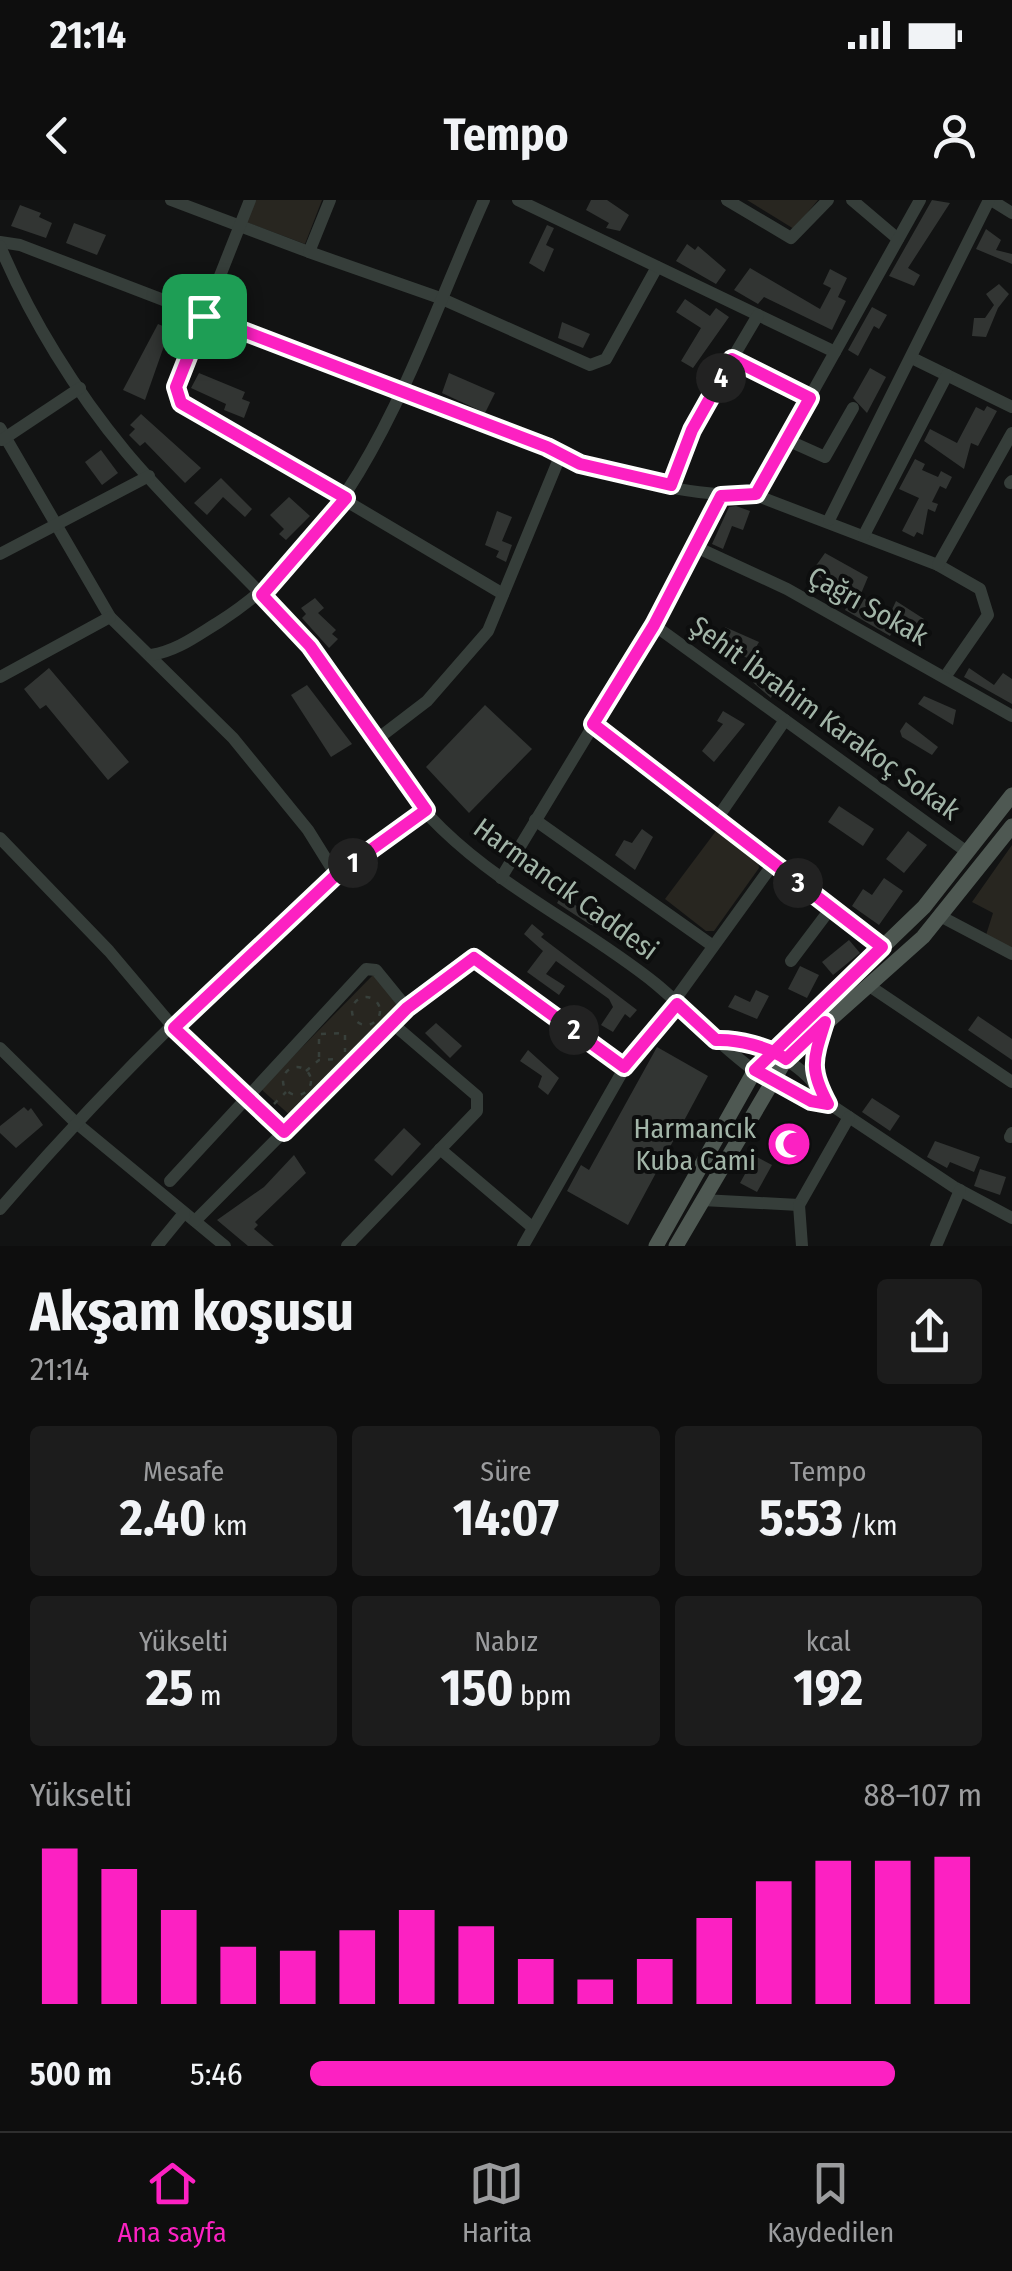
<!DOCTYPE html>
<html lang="tr">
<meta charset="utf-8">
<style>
:root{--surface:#0e0e0e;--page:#1c1c1c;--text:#f1f3f6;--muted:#9b9c9e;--line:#2e2e2e;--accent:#fc21c2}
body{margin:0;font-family:"Fira Sans Condensed",sans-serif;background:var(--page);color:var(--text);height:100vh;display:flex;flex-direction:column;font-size:38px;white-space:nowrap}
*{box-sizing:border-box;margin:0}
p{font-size:32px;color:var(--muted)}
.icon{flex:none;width:55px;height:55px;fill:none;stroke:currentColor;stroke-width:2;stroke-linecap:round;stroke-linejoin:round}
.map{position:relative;height:1046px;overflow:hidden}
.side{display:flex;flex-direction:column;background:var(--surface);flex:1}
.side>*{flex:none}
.pin{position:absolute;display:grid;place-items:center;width:85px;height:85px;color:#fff;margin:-42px;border-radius:20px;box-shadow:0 5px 15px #0006}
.km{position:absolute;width:50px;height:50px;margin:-25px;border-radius:50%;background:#222;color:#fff;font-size:28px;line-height:50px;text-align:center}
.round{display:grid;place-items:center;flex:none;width:105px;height:105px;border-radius:10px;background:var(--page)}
.headline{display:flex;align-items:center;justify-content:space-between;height:170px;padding:0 30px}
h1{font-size:55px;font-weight:700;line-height:75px}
.figures{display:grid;grid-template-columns:repeat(3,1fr);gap:15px;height:170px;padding:10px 30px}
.figures div{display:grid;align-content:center;border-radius:10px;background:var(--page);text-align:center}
.figures b{font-size:50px;font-weight:700}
.figures small{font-size:28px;font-weight:400}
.figures p{font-size:28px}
.chart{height:280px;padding:20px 30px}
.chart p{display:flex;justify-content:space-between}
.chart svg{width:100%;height:180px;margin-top:10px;stroke:var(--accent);stroke-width:6}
ul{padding:0 30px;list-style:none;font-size:32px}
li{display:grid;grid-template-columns:160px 120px 1fr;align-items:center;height:75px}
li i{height:25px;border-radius:12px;background:var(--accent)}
.status{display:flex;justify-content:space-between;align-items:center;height:70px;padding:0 50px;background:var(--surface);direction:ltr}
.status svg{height:28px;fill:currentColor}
header{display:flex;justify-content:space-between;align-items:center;height:130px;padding:0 30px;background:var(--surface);font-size:45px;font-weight:700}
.tabs{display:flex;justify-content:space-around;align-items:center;height:140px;border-top:2px solid var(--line);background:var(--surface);font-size:28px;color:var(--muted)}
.tabs a{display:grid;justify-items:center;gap:5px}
.tabs .current{color:var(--accent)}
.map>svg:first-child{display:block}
.green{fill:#282620}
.building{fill:#323533}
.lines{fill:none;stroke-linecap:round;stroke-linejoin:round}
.path{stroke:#38403b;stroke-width:2.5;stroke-dasharray:5 8;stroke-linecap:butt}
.minor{stroke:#363e3a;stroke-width:12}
.major{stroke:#4e5852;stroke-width:15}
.route-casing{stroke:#fff;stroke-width:20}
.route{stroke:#fc21c2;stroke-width:12}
.labels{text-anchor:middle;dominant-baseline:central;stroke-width:8;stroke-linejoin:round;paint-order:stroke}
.street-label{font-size:28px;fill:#a2b5a8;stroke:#0d0e0e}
.poi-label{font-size:28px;fill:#a2b5a8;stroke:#0d0e0e;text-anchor:end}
</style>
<div class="status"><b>21:14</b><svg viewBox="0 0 49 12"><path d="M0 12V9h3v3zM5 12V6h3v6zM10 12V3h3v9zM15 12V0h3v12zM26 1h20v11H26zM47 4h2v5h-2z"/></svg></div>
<header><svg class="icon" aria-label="back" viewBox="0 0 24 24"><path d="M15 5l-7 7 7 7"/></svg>Tempo<svg class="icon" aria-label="person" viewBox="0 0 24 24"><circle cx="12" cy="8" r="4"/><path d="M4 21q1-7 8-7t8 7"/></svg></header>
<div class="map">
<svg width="1012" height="1046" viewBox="0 0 1012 1046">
<rect width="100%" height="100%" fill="#121313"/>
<g class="green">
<path d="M 254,0 L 322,0 L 305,44 L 246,22 Z"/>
<path d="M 747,0 L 818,0 L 794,29 Z"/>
<path d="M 716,631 L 758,660 L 759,668 L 714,731 L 706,731 L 665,699 Z"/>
<path d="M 1012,645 L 1012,749 L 986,735 L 993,713 L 972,702 Z"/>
<path d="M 374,774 L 400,804 L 398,813 L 293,918 L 261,889 Z"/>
</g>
<g class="building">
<path d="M 591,0 L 607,0 L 629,15 L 620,31 L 606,28 L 609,23 L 586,10 Z"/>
<path d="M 932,0 L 950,3 L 908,68 L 920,75 L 914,86 L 889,76 Z"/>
<path d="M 20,5 L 41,13 L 39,17 L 52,23 L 46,38 L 11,26 Z"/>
<path d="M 74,23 L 106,35 L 97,55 L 66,43 Z"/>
<path d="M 547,25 L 554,28 L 546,45 L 554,49 L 544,72 L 529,63 Z"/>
<path d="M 986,29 L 1001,40 L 996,50 L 1012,54 L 1012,64 L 976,49 Z"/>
<path d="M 687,44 L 695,50 L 698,46 L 726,70 L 716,84 L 676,61 Z"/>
<path d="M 750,68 L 820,109 L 831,88 L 823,84 L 830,69 L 847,78 L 838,97 L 846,101 L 832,130 L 764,97 L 758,104 L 734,90 Z"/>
<path d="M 999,84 L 1009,94 L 998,108 L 986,137 L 972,136 L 974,118 L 985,118 L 994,105 L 986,94 Z"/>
<path d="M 685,99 L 710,116 L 716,108 L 729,117 L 693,168 L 681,161 L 701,128 L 676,112 Z"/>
<path d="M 872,107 L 887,115 L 879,129 L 874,126 L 858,156 L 848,150 Z"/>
<path d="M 562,122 L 590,134 L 583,148 L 558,138 Z"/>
<path d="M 158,124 L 170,129 L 145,200 L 123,190 Z"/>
<path d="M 870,168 L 886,177 L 867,213 L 853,198 Z"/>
<path d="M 199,173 L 245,192 L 242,199 L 250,202 L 244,218 L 224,210 L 226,204 L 191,188 Z"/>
<path d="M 449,173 L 495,193 L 485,213 L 442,193 Z"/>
<path d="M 987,206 L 997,211 L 978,246 L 971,243 L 964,269 L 924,241 L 930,229 L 957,243 L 976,207 L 984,211 Z"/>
<path d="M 141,214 L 201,268 L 185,283 L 145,242 L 140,246 L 129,235 L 135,229 L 130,225 Z"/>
<path d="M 101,250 L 118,273 L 102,285 L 85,262 Z"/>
<path d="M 915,259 L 925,264 L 922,270 L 938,277 L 941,271 L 952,277 L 946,289 L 940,286 L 932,302 L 938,304 L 935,312 L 928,309 L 923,335 L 917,332 L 914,337 L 902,331 L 919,298 L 899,289 Z"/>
<path d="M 221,278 L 252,309 L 245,317 L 223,297 L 207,315 L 194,303 Z"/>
<path d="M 289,297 L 310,316 L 286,340 L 279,334 L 284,329 L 270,315 Z"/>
<path d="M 736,306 L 750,311 L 743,330 L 732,326 L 723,349 L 712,344 L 729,307 Z"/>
<path d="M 497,311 L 512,317 L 502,341 L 512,345 L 506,362 L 496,357 L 499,351 L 485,345 Z"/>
<path d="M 825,353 L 868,377 L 860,396 L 890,414 L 896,401 L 924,419 L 914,436 L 896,425 L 890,436 L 845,410 L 852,393 L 817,376 L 820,369 L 815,367 Z"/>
<path d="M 315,398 L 324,408 L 318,413 L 336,430 L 332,434 L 338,439 L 329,448 L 302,418 L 306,414 L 301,408 Z"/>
<path d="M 725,427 L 759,442 L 749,459 L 718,443 Z"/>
<path d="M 756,465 L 763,469 L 765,465 L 780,474 L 771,498 L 748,478 Z"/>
<path d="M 49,468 L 129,562 L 108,580 L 46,505 L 40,509 L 24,489 Z"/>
<path d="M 969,468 L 994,485 L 1003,473 L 1012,479 L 1012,504 L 964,477 Z"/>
<path d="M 307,485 L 352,544 L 331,557 L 291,495 Z"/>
<path d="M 924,496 L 956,510 L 953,525 L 918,504 Z"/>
<path d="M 485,505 L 532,549 L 469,613 L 426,567 Z"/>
<path d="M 723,511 L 745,524 L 714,562 L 702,551 L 723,524 L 717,521 Z"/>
<path d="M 906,522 L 938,547 L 932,555 L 902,537 L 900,531 Z"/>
<path d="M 839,606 L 874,629 L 863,646 L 828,622 Z"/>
<path d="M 642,629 L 653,637 L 635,670 L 615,655 L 624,640 L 632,643 Z"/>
<path d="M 908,631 L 927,645 L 904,673 L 886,659 Z"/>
<path d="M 884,678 L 903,691 L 879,725 L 852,706 L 863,689 L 872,695 Z"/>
<path d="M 560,698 L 628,730 L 625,737 L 589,724 L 557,703 Z"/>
<path d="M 532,724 L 544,734 L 541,737 L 637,810 L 630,818 L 625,814 L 613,832 L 601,825 L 613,807 L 609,799 L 556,761 L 546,774 L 565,786 L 559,795 L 527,772 L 543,751 L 524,734 Z"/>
<path d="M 849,740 L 860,753 L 833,775 L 822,762 Z"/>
<path d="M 800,766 L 819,775 L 807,798 L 788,789 Z"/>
<path d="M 756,790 L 769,796 L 757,819 L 728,807 L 735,795 L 750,802 Z"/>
<path d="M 978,816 L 1012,839 L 1012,860 L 968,830 Z"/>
<path d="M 436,823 L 462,846 L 450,858 L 425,833 Z"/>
<path d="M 657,847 L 708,876 L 628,1025 L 567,991 L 581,965 L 589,970 Z"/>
<path d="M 528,850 L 559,878 L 548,895 L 538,887 L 542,876 L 520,861 Z"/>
<path d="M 872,898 L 900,916 L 890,931 L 862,912 Z"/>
<path d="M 24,907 L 28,911 L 31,908 L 43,925 L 16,948 L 0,933 L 0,926 Z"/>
<path d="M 793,924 L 806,956 L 784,965 L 773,932 Z"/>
<path d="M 404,928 L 421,944 L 392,976 L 374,960 Z"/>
<path d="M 935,941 L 980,957 L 974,972 L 950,962 L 947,968 L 927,957 Z"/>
<path d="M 294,955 L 306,973 L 255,1022 L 258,1025 L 254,1029 L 274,1046 L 248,1046 L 217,1020 L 264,987 Z"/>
<path d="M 755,956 L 772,965 L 757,992 L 740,983 Z"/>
<path d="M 980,969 L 1006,977 L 1000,995 L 974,986 Z"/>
</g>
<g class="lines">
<g class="path">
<circle cx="366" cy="811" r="14"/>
<path d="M 321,834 L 345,833 L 345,852"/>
<path d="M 319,839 L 319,860"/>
<circle cx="297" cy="881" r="14"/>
<path d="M 306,871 L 319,860 L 340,859"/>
<path d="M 274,904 L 286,892"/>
</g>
<g class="minor">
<path d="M 171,0 L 309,52"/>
<path d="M 250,0 L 176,187 L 181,203 L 503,394"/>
<path d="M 330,0 L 309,52 L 440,98 L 590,165 L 606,159 L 657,67"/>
<path d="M 518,0 L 835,152"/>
<path d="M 727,0 L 791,38 L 828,0"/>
<path d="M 852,0 L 898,39"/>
<path d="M 991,0 L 1012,13"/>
<path d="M 0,42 L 20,45 L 547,247 C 603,277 692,297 755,295 L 920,0"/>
<path d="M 0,46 C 30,118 76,192 126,252 C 183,320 251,379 309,445 C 359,502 387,577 442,629 C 506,691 588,729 656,784 C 708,827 757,892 828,903 L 954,987 L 1012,1018"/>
<path d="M 758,115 L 732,159 L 810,199"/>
<path d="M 912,158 L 1012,207"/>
<path d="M 0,228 L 110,417 L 233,538 L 308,630 L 336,675"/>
<path d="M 2,240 L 80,188"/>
<path d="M 787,240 L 825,257 L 853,208"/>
<path d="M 1010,283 L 1012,281"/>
<path d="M 671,285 L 693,230 L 732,159"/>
<path d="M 755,295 L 938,365 L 980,389 L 988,415 L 945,477"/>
<path d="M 829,320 L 989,0"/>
<path d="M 864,335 L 947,175"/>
<path d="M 696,347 L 787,389 L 1012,516"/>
<path d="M 0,354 L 149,276"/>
<path d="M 938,365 L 1012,233"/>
<path d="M 654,425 L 967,652"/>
<path d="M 151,455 C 177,451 196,436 219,422 C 366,329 416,151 484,0"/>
<path d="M 0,477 L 110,417"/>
<path d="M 593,524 L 882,747"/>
<path d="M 376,540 L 427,501 L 488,431 L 561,254"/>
<path d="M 535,620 L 713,746"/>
<path d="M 716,620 L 785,520"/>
<path d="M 0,638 L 109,751 L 174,828 L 285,932"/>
<path d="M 501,678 L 654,425 L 721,296"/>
<path d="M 940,716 L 1012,754"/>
<path d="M 791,761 L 831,708"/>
<path d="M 868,785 L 1012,882"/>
<path d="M 674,801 L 773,664"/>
<path d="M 716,840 C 760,838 807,865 828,903"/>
<path d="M 0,848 L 75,922 L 225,1046"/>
<path d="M 1010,937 L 1012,933"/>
<path d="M 440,949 L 532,1027"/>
<path d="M 170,981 L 366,769 L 376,770 L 407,808"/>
<path d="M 702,1000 L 799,1005 L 849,917"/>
<path d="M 799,1005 L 802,1046"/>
<path d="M 0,1009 C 126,863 269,723 427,610"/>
<path d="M 195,1021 L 407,808 L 466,761 L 474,759 L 625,867"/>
<path d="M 157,1046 L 184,1013"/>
<path d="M 347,1046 L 477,911 L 477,896 L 393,824"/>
<path d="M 523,1046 L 625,867 L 677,804"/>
<path d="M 936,1046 L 960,990"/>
</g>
<g class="major">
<path d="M 815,884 L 814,861 L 824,825"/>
<path d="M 656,1046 L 755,870 L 924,707 L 1012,595"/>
<path d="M 676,1046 L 786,859 L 923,737 L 1012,626"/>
</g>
</g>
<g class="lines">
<defs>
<path id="route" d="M 204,116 L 176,187 L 181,203 L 346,298 L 262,395 L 310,446 L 426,610 L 336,675 L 174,828 L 284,932 L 407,808 L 474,758 L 624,867 L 677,804 L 716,840 C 738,839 768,847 786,859 L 825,822 C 813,860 809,869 828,904 L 811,901 L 755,870 L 785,841 L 882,747 L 593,524 L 654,425 L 721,296 L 756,294 L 810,198 L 732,159 L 692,230 L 671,285 L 580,264 L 547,247 L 204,116"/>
</defs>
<use href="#route" class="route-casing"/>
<use href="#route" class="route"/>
</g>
<defs>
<symbol id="mosque-disc" viewBox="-11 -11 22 22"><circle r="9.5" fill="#fc21c2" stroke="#0d0e0e"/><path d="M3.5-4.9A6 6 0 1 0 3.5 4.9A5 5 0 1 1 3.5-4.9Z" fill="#fff"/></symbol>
</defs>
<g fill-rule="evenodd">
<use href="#mosque-disc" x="764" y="919" width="50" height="50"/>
</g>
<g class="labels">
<g class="street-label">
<text transform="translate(868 406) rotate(29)">Çağrı Sokak</text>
<text transform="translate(825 518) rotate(36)">Şehit İbrahim Karakoç Sokak</text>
<text transform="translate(566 689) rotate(36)">Harmancık Caddesi</text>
</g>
<g class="poi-label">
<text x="756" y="928">Harmancık<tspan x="756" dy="32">Kuba Cami</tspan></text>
</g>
</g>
</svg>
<div class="pin" style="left:204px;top:116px;background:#1e9e55"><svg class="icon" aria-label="arrive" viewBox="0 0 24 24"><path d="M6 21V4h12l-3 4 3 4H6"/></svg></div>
<b class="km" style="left:353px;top:663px">1</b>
<b class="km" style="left:574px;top:830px">2</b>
<b class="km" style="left:798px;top:683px">3</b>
<b class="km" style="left:721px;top:178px">4</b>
</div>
<section class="side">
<div class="headline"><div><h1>Akşam koşusu</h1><p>21:14</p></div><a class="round"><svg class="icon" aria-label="share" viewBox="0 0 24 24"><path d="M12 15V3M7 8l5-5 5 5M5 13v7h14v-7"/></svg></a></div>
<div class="figures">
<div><p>Mesafe</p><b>2.40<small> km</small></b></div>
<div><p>Süre</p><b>14:07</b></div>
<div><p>Tempo</p><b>5:53<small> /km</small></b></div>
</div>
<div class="figures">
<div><p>Yükselti</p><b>25<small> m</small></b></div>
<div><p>Nabız</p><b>150<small> bpm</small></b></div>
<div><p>kcal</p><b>192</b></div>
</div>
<div class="chart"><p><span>Yükselti</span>88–107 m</p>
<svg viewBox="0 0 160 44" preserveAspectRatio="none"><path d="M5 44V6M15 44V11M25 44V21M35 44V30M45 44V31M55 44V26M65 44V21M75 44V25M85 44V33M95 44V38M105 44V33M115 44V23M125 44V14M135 44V9M145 44V9M155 44V8"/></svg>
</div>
<ul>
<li><b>500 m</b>5:46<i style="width:87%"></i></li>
</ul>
</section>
<nav class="tabs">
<a class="current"><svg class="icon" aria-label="home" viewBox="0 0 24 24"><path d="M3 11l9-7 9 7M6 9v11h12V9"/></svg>Ana sayfa</a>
<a><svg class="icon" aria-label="map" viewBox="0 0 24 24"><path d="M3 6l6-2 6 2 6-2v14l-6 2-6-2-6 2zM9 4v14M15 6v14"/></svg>Harita</a>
<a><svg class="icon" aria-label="saved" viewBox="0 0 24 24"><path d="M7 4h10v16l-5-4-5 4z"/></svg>Kaydedilen</a>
</nav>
